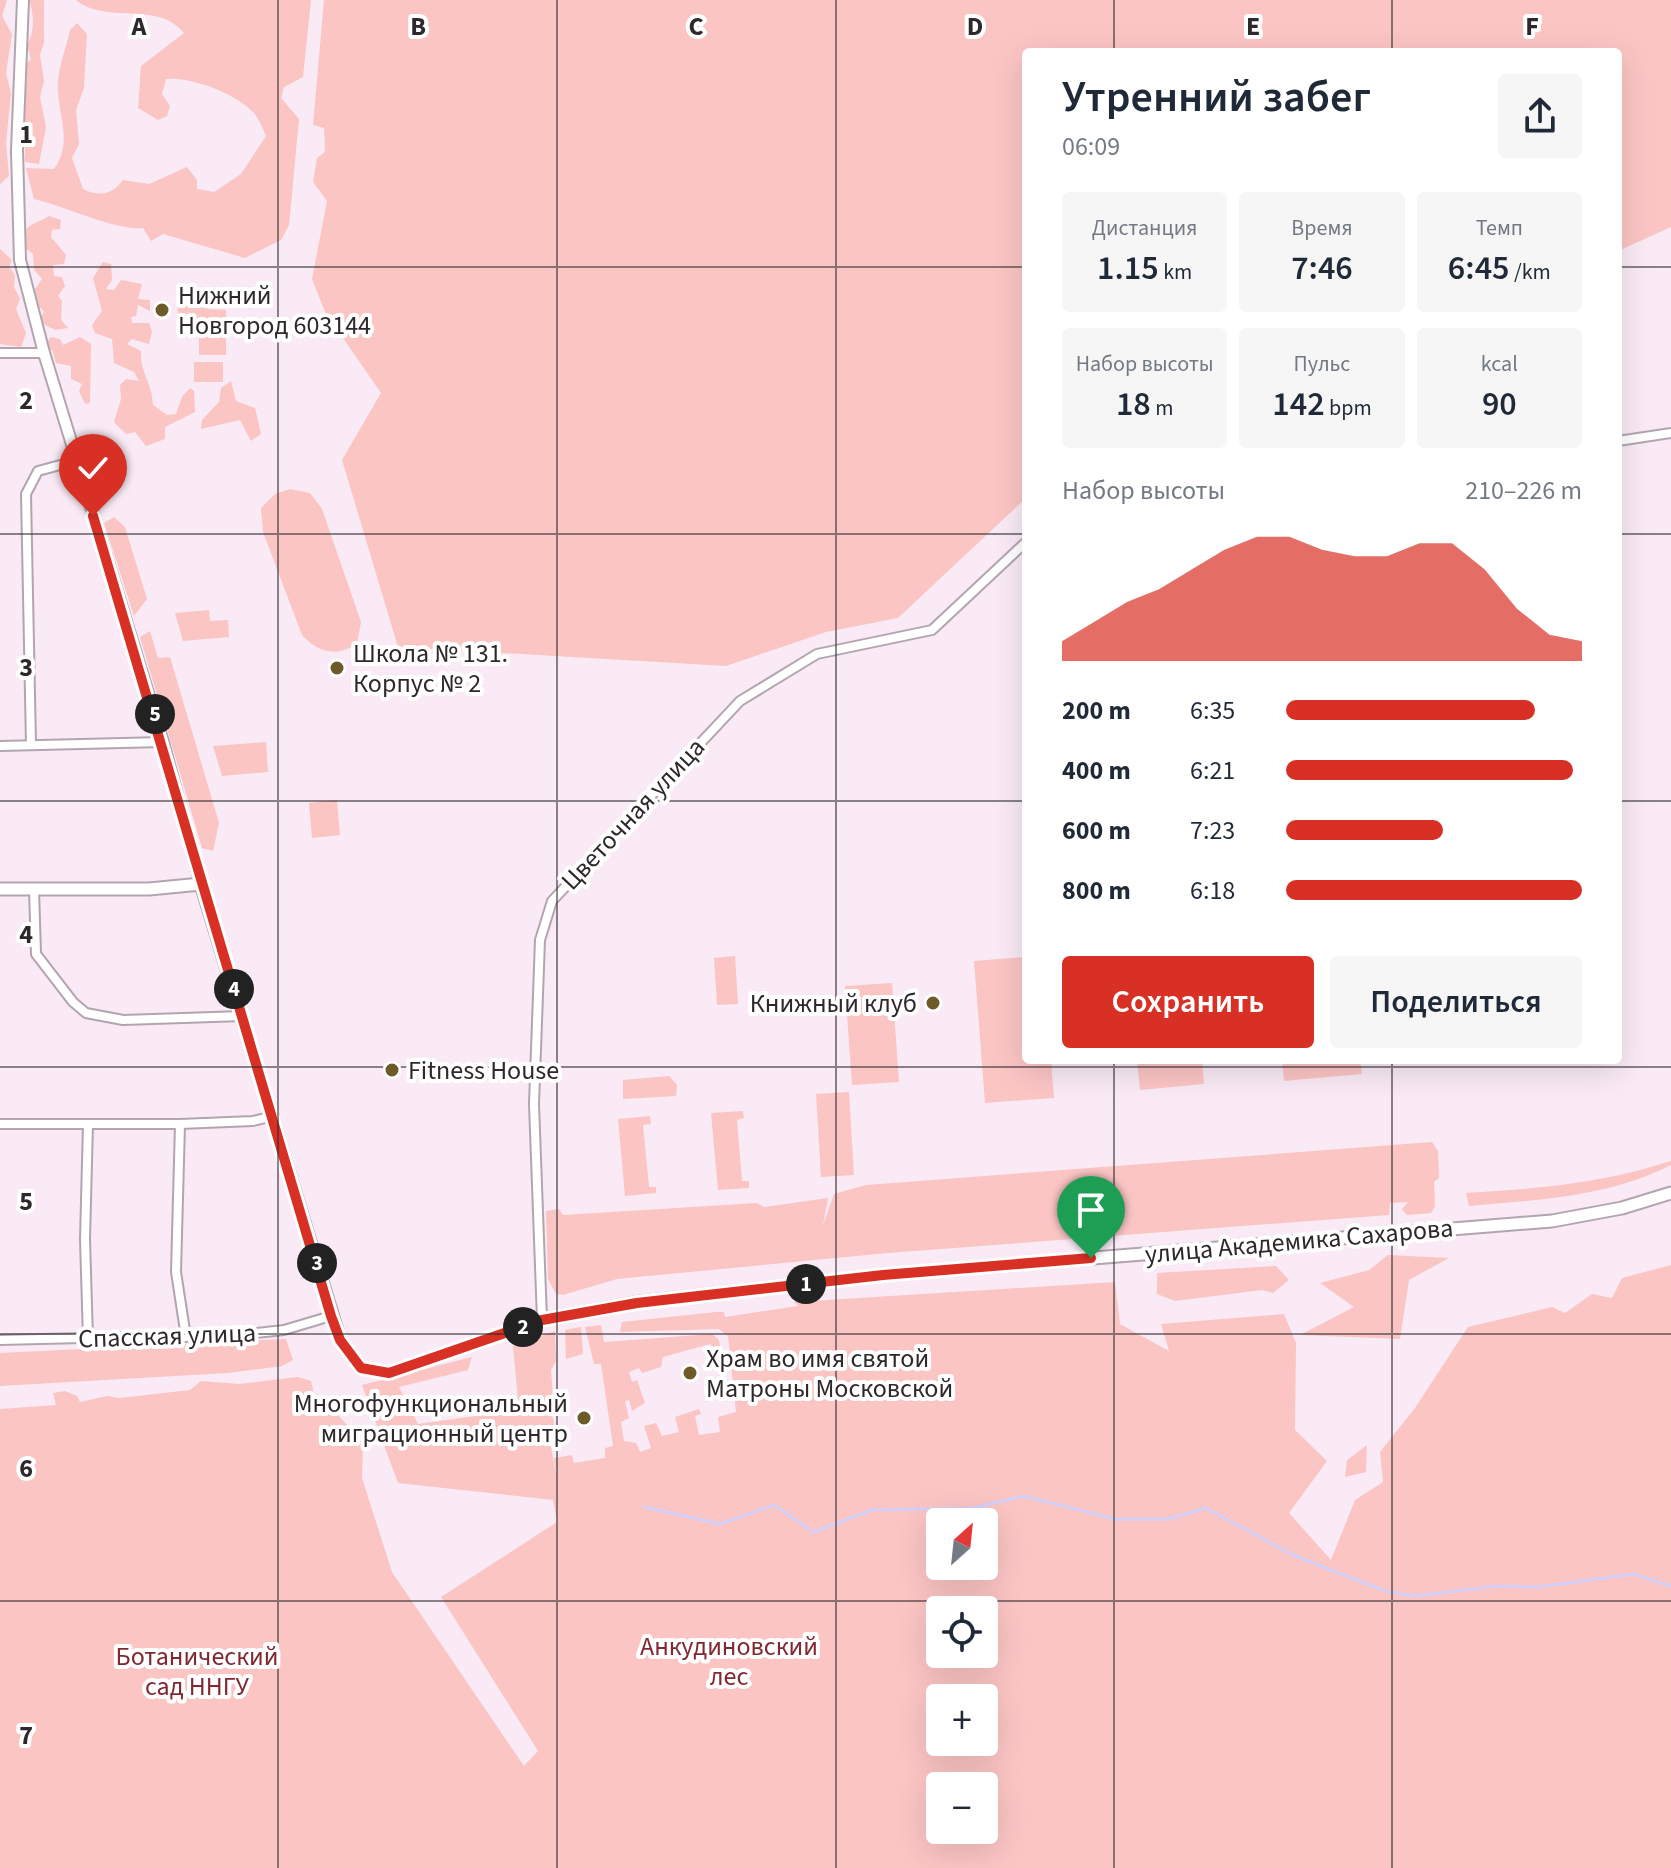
<!DOCTYPE html>
<html lang="ru">
<meta charset="utf-8">
<style>
:root{--surface:#fff;--page:#f6f6f7;--text:#1f2937;--muted:#747a83;--accent:#d93025}
body{margin:0;font-family:"Source Sans 3",sans-serif;background:var(--page);color:var(--text);height:100vh;display:flex;flex-direction:column;font-size:30px;white-space:nowrap}
*{box-sizing:border-box;margin:0}
p{font-size:26px;color:var(--muted)}
.icon{flex:none;width:44px;height:44px;fill:none;stroke:currentColor;stroke-width:2;stroke-linecap:round;stroke-linejoin:round}
.map{position:relative;flex:1;overflow:hidden}
.side{position:absolute;left:1022px;top:48px;width:600px;height:1016px;display:flex;flex-direction:column;background:var(--surface);border-radius:8px;box-shadow:0 8px 32px #0002}
.side>*{flex:none}
.needle{width:52px;rotate:27deg}
.controls{position:absolute;left:926px;top:1508px;display:grid;gap:16px}
.controls a{display:grid;place-items:center;width:72px;height:72px;border-radius:8px;background:var(--surface);box-shadow:0 8px 32px #0002;font-size:40px}
.pin{position:absolute;display:grid;place-items:center;width:68px;height:68px;color:#fff;margin:-82px -34px;border-radius:50% 50% 50% 0;rotate:-45deg;box-shadow:0 0 8px #0007}
.pin .icon{rotate:45deg}
.km{position:absolute;width:40px;height:40px;margin:-20px;border-radius:50%;background:#222;color:#fff;font-size:22px;line-height:40px;text-align:center}
.round{display:grid;place-items:center;flex:none;width:84px;height:84px;border-radius:8px;background:var(--page)}
.overview{display:flex;align-items:center;justify-content:space-between;height:136px;padding:0 40px}
h1{font-size:44px;font-weight:600;line-height:60px}
.figures{display:grid;grid-template-columns:repeat(3,1fr);gap:12px;height:136px;padding:8px 40px}
.figures div{display:grid;align-content:center;border-radius:8px;background:var(--page);text-align:center}
.figures b{font-size:34px;font-weight:600}
.figures small{font-size:22px;font-weight:400}
.figures p{font-size:22px}
.chart{height:224px;padding:16px 40px}
.chart p{display:flex;justify-content:space-between}
.chart svg{width:100%;height:144px;margin-top:8px;fill:var(--accent);opacity:.7}
.cta{display:flex;gap:16px;margin-top:auto;padding:16px 40px}
.cta a{flex:1;height:92px;border-radius:8px;background:var(--accent);color:#fff;font-size:32px;font-weight:600;line-height:92px;text-align:center}
.cta a+a{background:var(--page);color:var(--text)}
ul{padding:0 40px;list-style:none;font-size:26px}
li{display:grid;grid-template-columns:128px 96px 1fr;align-items:center;height:60px}
li i{height:20px;border-radius:10px;background:var(--accent)}
.map>svg:first-child{display:block}
.green{fill:#fbc5c4;fill-rule:evenodd}
.lines{fill:none;stroke-linecap:round;stroke-linejoin:round}
.stream{stroke:#d5d0f8;stroke-width:3}
.minor-casing{stroke:#b3a5af;stroke-width:12}
.tertiary-casing{stroke:#b3a5af;stroke-width:14}
.secondary-casing{stroke:#b3a5af;stroke-width:15}
.minor{stroke:#fff;stroke-width:8}
.tertiary{stroke:#fff;stroke-width:10}
.secondary{stroke:#fff;stroke-width:11}
.route-casing{stroke:#fff;stroke-width:16}
.route{stroke:#d93025;stroke-width:10}
.grid{fill:none;stroke:#2e282c;stroke-width:2;stroke-opacity:0.55}
.poi-dot{fill:#6e5928;stroke:#fff;stroke-width:3}
.labels{text-anchor:middle;dominant-baseline:central;stroke-width:8;stroke-linejoin:round;paint-order:stroke}
.poi-label{font-size:26px;fill:#2e282c;stroke:#fff;text-anchor:start}
.street-label{font-size:26px;fill:#2e282c;stroke:#fff}
.park-label{font-size:26px;fill:#812830;stroke:#fff}
.grid-label{font-size:26px;text-anchor:middle;font-weight:bold;fill:#2e282c;stroke:#fff;stroke-width:8;stroke-linejoin:round;paint-order:stroke}
</style>
<div class="map">
<svg width="1671" height="1868" viewBox="0 0 1671 1868">
<rect width="100%" height="100%" fill="#f9eaf5"/>
<g class="green">
<path d="M 0,0 L 7,0 L 2,16 L 12,34 L 6,73 L 11,93 L 6,143 L 9,176 L 0,184 Z"/>
<path d="M 29,0 L 44,0 L 44,43 L 40,55 L 44,81 L 40,97 L 46,127 L 39,164 L 25,162 L 25,65 L 31,59 L 27,45 C 35,33 34,13 29,0 Z"/>
<path d="M 76,0 L 311,0 L 303,77 L 284,87 L 281,98 L 299,119 L 289,225 L 281,240 L 245,258 L 163,234 L 151,241 L 143,228 C 115,231 65,206 34,199 L 26,168 L 54,169 C 72,143 60,121 58,92 C 56,73 66,49 70,30 L 77,23 L 87,34 L 84,88 L 76,110 L 79,144 L 72,158 L 83,189 C 99,197 112,195 123,180 L 149,184 L 187,167 L 197,180 L 197,189 L 214,192 L 241,174 L 266,136 C 263,129 259,119 254,113 C 235,93 192,77 166,79 L 162,94 L 170,106 L 167,116 L 158,120 L 138,108 L 141,66 L 184,33 C 158,0 106,25 76,0 Z"/>
<path d="M 324,0 L 1671,0 L 1671,227 L 1618,251 L 1618,52 L 1026,52 L 1026,498 L 898,618 L 826,632 L 726,666 L 398,647 L 342,460 L 381,393 L 325,312 L 312,279 L 327,201 L 313,182 L 317,158 L 325,152 L 324,128 L 313,125 Z"/>
<path d="M 49,216 L 61,220 L 60,229 L 52,230 L 51,237 L 66,255 L 64,264 L 53,265 L 54,276 L 62,277 L 65,286 L 58,296 L 62,301 L 61,320 L 68,328 L 55,330 L 39,322 L 44,311 L 35,304 L 33,292 L 42,279 L 34,270 L 33,254 L 24,247 C 21,223 31,227 49,216 Z"/>
<path d="M 0,249 L 12,260 L 9,267 L 15,275 L 14,287 L 20,299 L 16,309 L 26,333 L 21,347 L 0,344 Z"/>
<path d="M 103,262 L 111,264 L 112,280 L 106,289 L 114,290 L 121,280 L 142,284 L 138,299 L 150,300 L 150,311 L 138,305 L 136,316 L 131,317 L 132,323 L 149,323 L 152,332 L 149,344 L 132,339 L 127,344 L 141,351 C 140,374 152,381 153,405 L 167,415 L 176,414 L 182,397 L 190,388 L 194,391 L 195,412 L 165,427 L 165,439 L 146,446 L 135,432 L 126,434 L 114,422 L 121,399 L 120,385 L 126,379 L 139,381 L 134,372 L 114,363 L 112,339 L 95,333 L 92,325 L 102,311 L 93,278 Z"/>
<path d="M 198,294 L 213,294 L 221,299 L 207,309 L 226,310 L 226,355 L 199,355 L 199,333 L 179,326 L 177,304 Z"/>
<path d="M 51,337 L 60,339 L 63,345 L 80,337 L 91,344 L 90,403 L 85,404 L 79,391 L 82,384 L 71,379 L 71,366 L 56,363 L 53,352 L 45,344 Z"/>
<rect x="194" y="362" width="29" height="20"/>
<path d="M 231,381 L 236,401 L 255,408 L 261,434 L 251,441 L 240,420 L 201,429 L 202,420 L 219,402 L 221,388 Z"/>
<path d="M 290,489 L 310,493 L 322,509 L 361,622 L 357,644 C 335,657 319,653 302,635 L 263,532 L 261,508 L 275,494 Z"/>
<path d="M 114,517 L 125,527 L 147,599 L 134,616 L 104,523 Z"/>
<path d="M 209,610 L 210,621 L 228,620 L 229,637 L 183,641 L 175,613 Z"/>
<path d="M 150,631 L 158,658 L 170,657 L 219,823 L 213,851 L 202,848 L 140,637 Z"/>
<path d="M 266,742 L 268,772 L 222,776 L 213,746 Z"/>
<path d="M 337,800 L 340,835 L 312,838 L 309,803 Z"/>
<path d="M 735,956 L 738,1004 L 717,1005 L 714,958 Z"/>
<path d="M 1025,957 L 1026,1060 L 1051,1060 L 1054,1098 L 985,1103 L 974,961 Z"/>
<path d="M 892,983 L 899,1082 L 852,1085 L 845,986 Z"/>
<path d="M 1137,1060 L 1202,1060 L 1204,1084 L 1140,1090 Z"/>
<path d="M 1282,1060 L 1360,1060 L 1362,1074 L 1284,1081 Z"/>
<path d="M 669,1076 L 677,1085 L 676,1096 L 623,1099 L 623,1080 Z"/>
<path d="M 849,1092 L 854,1175 L 821,1177 L 816,1094 Z"/>
<path d="M 743,1111 L 744,1118 L 737,1120 L 742,1181 L 749,1181 L 749,1188 L 718,1190 L 711,1113 Z"/>
<path d="M 650,1116 L 651,1124 L 643,1125 L 649,1187 L 656,1187 L 656,1193 L 625,1196 L 618,1119 Z"/>
<path d="M 1432,1142 L 1438,1151 L 1439,1178 L 1434,1182 L 1435,1206 L 1431,1213 L 1407,1215 L 1402,1209 L 1408,1202 L 1390,1203 L 1389,1215 L 888,1253 L 617,1279 L 563,1295 L 556,1294 L 548,1279 L 546,1211 L 559,1209 L 563,1215 L 757,1203 L 764,1207 L 828,1198 L 823,1225 L 834,1194 L 866,1185 Z"/>
<path d="M 1671,1161 L 1671,1165 C 1608,1197 1538,1200 1469,1206 L 1466,1193 C 1537,1189 1604,1183 1671,1161 Z"/>
<path d="M 1388,1255 L 1449,1258 L 1409,1280 L 1400,1339 L 1300,1335 L 1354,1307 L 1320,1283 L 1369,1270 Z"/>
<path d="M 1671,1265 L 1671,1868 L 0,1868 L 0,1409 L 56,1405 L 53,1393 L 65,1391 L 77,1396 L 80,1402 L 107,1396 L 119,1398 L 190,1390 L 201,1381 L 239,1384 L 298,1377 L 311,1381 L 315,1398 L 331,1407 L 363,1443 L 362,1478 L 392,1572 L 524,1766 L 538,1751 L 441,1597 L 557,1522 L 553,1500 L 398,1483 L 362,1385 L 472,1357 L 468,1370 L 399,1387 L 418,1424 L 519,1410 L 513,1346 L 555,1331 L 556,1361 L 551,1370 L 553,1398 L 548,1414 L 553,1418 L 555,1429 L 549,1436 L 556,1475 L 554,1458 L 572,1455 L 574,1463 L 605,1458 L 605,1448 L 613,1446 L 601,1364 L 594,1364 L 585,1327 L 601,1325 L 604,1342 L 712,1334 L 719,1340 L 726,1383 L 720,1393 L 715,1348 L 710,1344 L 663,1357 L 661,1367 L 642,1373 L 639,1368 L 629,1372 L 632,1382 L 637,1380 L 645,1403 L 632,1411 L 629,1400 L 625,1401 L 629,1418 L 621,1422 L 624,1441 L 636,1443 L 640,1452 L 651,1448 L 644,1426 L 656,1423 L 662,1436 L 679,1432 L 675,1417 L 699,1409 L 701,1414 L 695,1416 L 699,1435 L 720,1432 L 718,1417 L 736,1412 L 728,1336 L 719,1329 L 620,1332 L 622,1322 L 716,1312 L 724,1312 L 725,1317 L 798,1306 L 794,1302 L 1115,1282 L 1120,1324 L 1169,1351 L 1161,1324 L 1284,1314 L 1296,1343 L 1295,1430 L 1327,1461 L 1289,1513 L 1331,1560 L 1355,1500 L 1383,1482 L 1380,1452 L 1415,1408 L 1468,1327 L 1552,1307 L 1565,1313 L 1592,1294 L 1612,1298 L 1622,1278 ZM 940,1522 L 984,1522 L 984,1566 L 940,1566 ZM 940,1610 L 984,1610 L 984,1654 L 940,1654 ZM 940,1698 L 984,1698 L 984,1742 L 940,1742 ZM 940,1786 L 984,1786 L 984,1830 L 940,1830 Z"/>
<path d="M 1276,1266 L 1289,1280 L 1273,1293 L 1262,1290 L 1175,1301 L 1157,1294 L 1157,1273 Z"/>
<path d="M 581,1327 L 583,1354 L 566,1359 L 565,1330 Z"/>
<path d="M 286,1339 L 293,1360 L 282,1366 L 228,1373 L 0,1386 L 0,1353 Z"/>
<path d="M 1367,1445 L 1366,1472 L 1345,1477 L 1347,1460 Z"/>
</g>
<g class="lines">
<path class="stream" d="M 645,1507 L 720,1524 L 774,1505 L 814,1532 L 872,1510 L 972,1508 L 1024,1496 L 1115,1519 L 1169,1519 L 1206,1508 L 1293,1555 L 1382,1590 L 1414,1596 L 1498,1586 L 1538,1587 L 1634,1574 L 1671,1586"/>
<defs>
<g id="minor">
<path d="M 0,353 L 44,353"/>
<path d="M 1618,441 L 1671,433"/>
<path d="M 31,745 L 26,494 L 38,471 L 75,461"/>
<path d="M 0,746 L 163,742"/>
<path d="M 34,889 L 36,954 L 73,1002 L 86,1013 L 123,1020 L 243,1016"/>
<path d="M 0,1124 L 180,1124 L 253,1121 L 274,1116"/>
<path d="M 88,1124 L 85,1239 L 88,1339"/>
<path d="M 180,1124 L 176,1272 L 186,1337"/>
<path d="M 542,1320 L 534,1104 L 540,940 L 552,901 L 740,701 L 817,654 L 932,630 L 1026,542"/>
<path d="M 0,1340 L 247,1334 L 284,1330 L 331,1316"/>
</g>
<path id="tertiary" d="M 23,0 L 17,151 L 20,260 L 44,353 L 163,742 L 201,884"/>
<path id="secondary" d="M 0,889 L 149,889 L 201,884 L 340,1340 L 361,1368 L 389,1373 L 542,1320 L 641,1302 L 883,1275 L 1552,1221 L 1622,1208 L 1671,1193"/>
</defs>
<use href="#minor" class="minor-casing"/>
<use href="#tertiary" class="tertiary-casing"/>
<use href="#secondary" class="secondary-casing"/>
<use href="#minor" class="minor"/>
<use href="#tertiary" class="tertiary"/>
<use href="#secondary" class="secondary"/>
</g>
<g class="lines">
<defs>
<path id="route" d="M 93,516 L 331,1316 L 340,1340 L 361,1368 L 389,1373 L 542,1320 L 637,1303 L 883,1275 L 1091,1258"/>
</defs>
<use href="#route" class="route-casing"/>
<use href="#route" class="route"/>
</g>
<path class="grid" d="M 278,0 L 278,1868M 557,0 L 557,1868M 836,0 L 836,1868M 1114,0 L 1114,52M 1392,0 L 1392,52M 0,267 L 1026,267M 1618,267 L 1671,267M 0,534 L 1026,534M 1618,534 L 1671,534M 0,801 L 1026,801M 1618,801 L 1671,801M 1114,1060 L 1114,1868M 1392,1060 L 1392,1868M 0,1067 L 1671,1067M 0,1334 L 1671,1334M 0,1601 L 1671,1601"/>
<g class="poi-dot">
<circle cx="162" cy="310" r="8"/>
<circle cx="337" cy="668" r="8"/>
<circle cx="933" cy="1003" r="8"/>
<circle cx="392" cy="1070" r="8"/>
<circle cx="690" cy="1373" r="8"/>
<circle cx="584" cy="1418" r="8"/>
</g>
<g class="labels">
<g class="poi-label">
<text x="178" y="295">Нижний<tspan x="178" dy="30">Новгород 603144</tspan></text>
<text x="353" y="653">Школа № 131.<tspan x="353" dy="30">Корпус № 2</tspan></text>
<text x="917" y="1003" text-anchor="end">Книжный клуб</text>
<text x="408" y="1070">Fitness House</text>
<text x="706" y="1358">Храм во имя святой<tspan x="706" dy="30">Матроны Московской</tspan></text>
<text x="568" y="1403" text-anchor="end">Многофункциональный<tspan x="568" dy="30">миграционный центр</tspan></text>
</g>
<g class="street-label">
<text transform="translate(633 814) rotate(-47)">Цветочная улица</text>
<text transform="translate(1299 1241) rotate(-5)">улица Академика Сахарова</text>
<text transform="translate(167 1336) rotate(-2)">Спасская улица</text>
</g>
<g class="park-label">
<text x="729" y="1646">Анкудиновский<tspan x="729" dy="30">лес</tspan></text>
<text x="197" y="1656">Ботанический<tspan x="197" dy="30">сад ННГУ</tspan></text>
</g>
</g>
<g class="grid-label">
<text x="139" y="35">A</text>
<text x="418" y="35">B</text>
<text x="696" y="35">C</text>
<text x="975" y="35">D</text>
<text x="1253" y="35">E</text>
<text x="1532" y="35">F</text>
<text x="26" y="143">1</text>
<text x="26" y="409">2</text>
<text x="26" y="676">3</text>
<text x="26" y="943">4</text>
<text x="26" y="1210">5</text>
<text x="26" y="1477">6</text>
<text x="26" y="1744">7</text>
</g>
</svg>
<div class="controls">
<a><svg class="needle" viewBox="-14 -14 28 28"><path d="M0-13l5 13h-10z" fill="#e53935"/><path d="M0 13l5-13h-10z" fill="#747a83"/></svg></a>
<a><svg class="icon" aria-label="locate" viewBox="0 0 24 24"><circle cx="12" cy="12" r="6"/><path d="M12 2v4M12 18v4M2 12h4M18 12h4"/></svg></a>
<a>+</a>
<a>−</a>
</div>
<div class="pin" style="left:1091px;top:1258px;background:#1e9e55"><svg class="icon" aria-label="arrive" viewBox="0 0 24 24"><path d="M6 21V4h12l-3 4 3 4H6"/></svg></div>
<div class="pin" style="left:93px;top:516px;background:#d93025"><svg class="icon" aria-label="check" viewBox="0 0 24 24"><path d="M5 12l5 5 9-10"/></svg></div>
<b class="km" style="left:806px;top:1284px">1</b>
<b class="km" style="left:523px;top:1327px">2</b>
<b class="km" style="left:317px;top:1263px">3</b>
<b class="km" style="left:234px;top:989px">4</b>
<b class="km" style="left:155px;top:714px">5</b>
<section class="side">
<div class="overview"><div><h1>Утренний забег</h1><p>06:09</p></div><a class="round"><svg class="icon" aria-label="share" viewBox="0 0 24 24"><path d="M12 15V3M7 8l5-5 5 5M5 13v7h14v-7"/></svg></a></div>
<div class="figures">
<div><p>Дистанция</p><b>1.15<small> km</small></b></div>
<div><p>Время</p><b>7:46</b></div>
<div><p>Темп</p><b>6:45<small> /km</small></b></div>
</div>
<div class="figures">
<div><p>Набор высоты</p><b>18<small> m</small></b></div>
<div><p>Пульс</p><b>142<small> bpm</small></b></div>
<div><p>kcal</p><b>90</b></div>
</div>
<div class="chart"><p><span>Набор высоты</span>210–226 m</p>
<svg viewBox="0 0 160 44" preserveAspectRatio="none"><path d="M0 44V38L10 32L20 26L30 22L40 16L50 10L60 6L70 6L80 10L90 12L100 12L110 8L120 8L130 16L140 28L150 36L160 38V44z"/></svg>
</div>
<ul>
<li><b>200 m</b>6:35<i style="width:84%"></i></li>
<li><b>400 m</b>6:21<i style="width:97%"></i></li>
<li><b>600 m</b>7:23<i style="width:53%"></i></li>
<li><b>800 m</b>6:18<i style="width:100%"></i></li>
</ul>
<div class="cta"><a>Сохранить</a><a>Поделиться</a></div>
</section>
</div>
